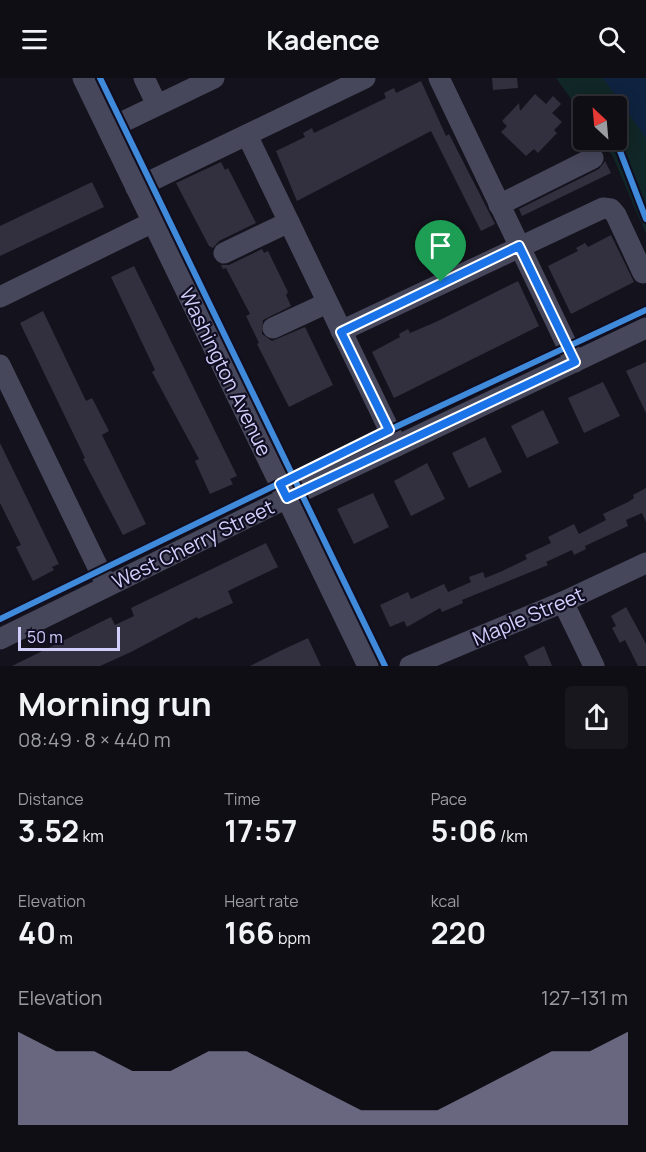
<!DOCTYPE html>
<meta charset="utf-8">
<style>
:root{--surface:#0f0e15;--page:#18171e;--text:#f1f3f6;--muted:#9b9ca0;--line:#2f2e34;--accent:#908dae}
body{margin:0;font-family:Manrope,sans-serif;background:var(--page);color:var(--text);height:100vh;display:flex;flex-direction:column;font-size:22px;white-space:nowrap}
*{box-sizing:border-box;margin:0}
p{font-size:20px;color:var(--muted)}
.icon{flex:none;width:33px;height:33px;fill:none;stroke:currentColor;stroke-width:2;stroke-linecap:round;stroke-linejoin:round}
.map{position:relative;height:588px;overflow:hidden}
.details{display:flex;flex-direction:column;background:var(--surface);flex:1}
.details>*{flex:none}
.needle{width:39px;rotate:334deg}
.buttons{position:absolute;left:573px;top:18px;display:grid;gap:12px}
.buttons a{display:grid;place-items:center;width:54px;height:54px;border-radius:6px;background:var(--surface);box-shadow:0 3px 15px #0003,0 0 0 2px var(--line);font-size:30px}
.scale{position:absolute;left:18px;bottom:15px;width:102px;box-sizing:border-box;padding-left:6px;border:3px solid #d3cffd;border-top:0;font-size:16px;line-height:21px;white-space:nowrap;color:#d3cffd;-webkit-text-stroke:4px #100e20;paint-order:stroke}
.pin{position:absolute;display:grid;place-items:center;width:51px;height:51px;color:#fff;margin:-62px -26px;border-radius:50% 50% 50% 0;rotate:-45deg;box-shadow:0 0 6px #0007}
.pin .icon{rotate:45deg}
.round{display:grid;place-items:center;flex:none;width:63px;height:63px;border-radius:6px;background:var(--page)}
.summary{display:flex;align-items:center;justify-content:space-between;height:102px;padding:0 18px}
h1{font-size:33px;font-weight:700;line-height:45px}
.metrics{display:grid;grid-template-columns:repeat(3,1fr);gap:9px;height:102px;padding:6px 18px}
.metrics div{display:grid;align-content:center}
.metrics b{font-size:30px;font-weight:700}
.metrics small{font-size:16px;font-weight:400}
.metrics p{font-size:16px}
.chart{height:168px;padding:12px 18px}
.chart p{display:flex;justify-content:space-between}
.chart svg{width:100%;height:108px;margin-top:6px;fill:var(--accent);opacity:.7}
header{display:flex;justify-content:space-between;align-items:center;height:78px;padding:0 18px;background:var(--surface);font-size:27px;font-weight:700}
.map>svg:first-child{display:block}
.green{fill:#112626}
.water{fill:#0f223f}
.building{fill:#32303e}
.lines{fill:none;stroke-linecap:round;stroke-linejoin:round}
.minor{stroke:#47475c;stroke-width:21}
.cycleway-casing{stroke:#100e20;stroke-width:10}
.cycleway{stroke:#408adc;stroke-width:6}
.route-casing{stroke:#fff;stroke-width:12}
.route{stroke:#1a73e8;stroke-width:8}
.labels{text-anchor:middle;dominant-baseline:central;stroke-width:4.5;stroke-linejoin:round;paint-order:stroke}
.street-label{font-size:20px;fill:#d3cffd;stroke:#100e20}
</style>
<header><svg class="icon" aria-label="menu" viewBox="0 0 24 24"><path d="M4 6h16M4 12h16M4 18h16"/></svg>Kadence<svg class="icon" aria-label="search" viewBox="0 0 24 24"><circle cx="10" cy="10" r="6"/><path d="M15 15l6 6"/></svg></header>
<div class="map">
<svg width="646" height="588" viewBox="0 0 646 588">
<rect width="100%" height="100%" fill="#14121c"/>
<path class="green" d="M 556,0 L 646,0 L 646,156 L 613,79 L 601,62 L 616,62 L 616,28 L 584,28 L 583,38 Z"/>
<path class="water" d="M 603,0 L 646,0 L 646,60 Z"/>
<g class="building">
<path d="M 492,0 L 517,0 L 518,10 L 493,12 Z"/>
<path d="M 421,3 L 446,58 L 449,56 L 495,146 L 481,153 L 431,53 L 297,123 L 276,73 L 305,59 L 303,55 L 312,50 L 314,55 L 386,20 L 384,15 L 394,10 L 396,15 Z"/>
<path d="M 535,16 L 546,26 L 553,18 L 561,26 L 552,35 L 562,44 L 554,52 L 557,55 L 538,75 L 534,71 L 526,78 L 501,54 L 507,48 L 502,43 L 519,25 L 520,33 Z"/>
<path d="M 605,83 L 611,95 L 522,138 L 519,131 L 599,91 Z"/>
<path d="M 221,84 L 225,92 L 228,90 L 256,145 L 219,163 L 213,170 L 209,168 L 176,105 Z"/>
<path d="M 92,104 L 104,129 L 0,178 L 0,148 Z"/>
<path d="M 611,157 L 634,204 L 571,236 L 548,188 L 578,173 L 576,170 L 585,165 L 588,169 Z"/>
<path d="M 262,171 L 264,175 L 268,173 L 288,214 L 286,217 L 291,228 L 263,242 L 262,256 L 272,263 L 305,249 L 333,307 L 289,329 L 257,266 L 259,265 L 246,238 L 250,236 L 226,190 L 223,191 L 221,187 L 229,187 Z"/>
<path d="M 134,188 L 237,398 L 230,401 L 233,406 L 210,416 L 195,383 L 199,381 L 152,294 L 155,292 L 111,199 Z"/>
<path d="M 518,203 L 539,248 L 394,320 L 372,274 L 400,259 L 399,256 L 408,251 L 410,255 L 438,243 Z"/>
<path d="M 43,233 L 86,323 L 92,320 L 109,353 L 102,357 L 146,446 L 123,457 L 83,381 L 85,380 L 20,245 Z"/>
<path d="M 646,284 L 646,335 L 626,293 Z"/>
<path d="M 603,304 L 620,338 L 584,355 L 568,320 Z"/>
<path d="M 543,332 L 559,365 L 527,380 L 511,348 Z"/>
<path d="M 485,359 L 502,394 L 469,410 L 452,375 Z"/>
<path d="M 0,365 L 59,486 L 52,489 L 54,492 L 33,503 L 16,469 L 21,467 L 0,425 Z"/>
<path d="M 427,385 L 445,421 L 411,438 L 394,403 Z"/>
<path d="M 646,410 L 646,444 L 642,435 L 626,442 L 628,448 L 585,468 L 586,471 L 574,477 L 572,472 L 546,484 L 548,487 L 462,522 L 463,525 L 442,534 L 440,530 L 407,549 L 404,543 L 390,549 L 380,527 L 408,514 L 411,521 L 444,506 L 448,514 L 471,504 L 469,499 L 483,494 L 485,500 L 500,494 L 527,481 L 525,477 L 551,465 L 548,459 L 574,446 L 579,456 L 606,442 L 603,436 L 628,424 L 634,420 L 633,417 Z"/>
<path d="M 373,415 L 389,449 L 354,466 L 337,431 Z"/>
<path d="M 266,465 L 278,489 L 228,513 L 233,525 L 198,541 L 197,539 L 131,574 L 100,588 L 12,588 L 111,539 L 115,547 L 134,538 L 131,530 Z"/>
<path d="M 626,529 L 646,566 L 646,588 L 638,588 L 625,562 L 620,565 L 612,550 L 616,548 L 611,538 Z"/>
<path d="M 308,560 L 321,588 L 250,588 L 280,573 Z"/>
<path d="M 544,568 L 552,588 L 529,588 L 524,578 Z"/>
</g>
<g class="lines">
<g class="minor">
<path d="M 83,0 L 368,588"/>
<path d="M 144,0 L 157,27"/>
<path d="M 439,0 L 575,284"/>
<path d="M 108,51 L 214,0"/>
<path d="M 247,57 L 397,368"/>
<path d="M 136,110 L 365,0"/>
<path d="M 499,127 L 593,80"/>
<path d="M 224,175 L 289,144"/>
<path d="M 0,219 L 153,144"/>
<path d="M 273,250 L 327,225"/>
<path d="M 341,253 L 603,130 L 611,131 L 616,137 L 643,195"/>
<path d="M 0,287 L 107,508"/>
<path d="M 563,524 L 594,588"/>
<path d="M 0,561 L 287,420 L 646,250"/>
<path d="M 410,588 L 563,524 L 646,485"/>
</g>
<defs>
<g id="cycleway">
<path d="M 100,0 L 385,588"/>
<path d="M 612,62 L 620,73 L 646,141"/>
<path d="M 0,541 L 389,352 L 646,232"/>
</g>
</defs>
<use href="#cycleway" class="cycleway-casing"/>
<use href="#cycleway" class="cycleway"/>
</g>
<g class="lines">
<defs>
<path id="route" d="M 519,168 L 575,284 L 287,420 L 280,406 L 389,352 L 341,254 Z"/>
</defs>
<use href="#route" class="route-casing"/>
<use href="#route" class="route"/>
</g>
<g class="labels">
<g class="street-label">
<text transform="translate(226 294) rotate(64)">Washington Avenue</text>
<text transform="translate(193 466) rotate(-26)">West Cherry Street</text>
<text transform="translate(528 538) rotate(-23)">Maple Street</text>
</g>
</g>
</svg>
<div class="buttons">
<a><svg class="needle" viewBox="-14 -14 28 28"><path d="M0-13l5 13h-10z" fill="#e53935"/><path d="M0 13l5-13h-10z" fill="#9b9ca0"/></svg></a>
</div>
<div class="scale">50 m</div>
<div class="pin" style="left:441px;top:204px;background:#1e9e55"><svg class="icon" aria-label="arrive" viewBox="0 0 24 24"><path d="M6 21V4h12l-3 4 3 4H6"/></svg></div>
</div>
<section class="details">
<div class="summary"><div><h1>Morning run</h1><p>08:49 · 8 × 440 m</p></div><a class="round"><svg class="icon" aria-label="share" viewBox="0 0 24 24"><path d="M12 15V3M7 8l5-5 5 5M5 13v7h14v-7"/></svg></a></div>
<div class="metrics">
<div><p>Distance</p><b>3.52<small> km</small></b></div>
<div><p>Time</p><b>17:57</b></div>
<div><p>Pace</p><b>5:06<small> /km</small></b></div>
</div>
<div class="metrics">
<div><p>Elevation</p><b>40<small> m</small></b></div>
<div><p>Heart rate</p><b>166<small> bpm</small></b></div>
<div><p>kcal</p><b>220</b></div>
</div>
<div class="chart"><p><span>Elevation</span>127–131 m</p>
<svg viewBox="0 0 160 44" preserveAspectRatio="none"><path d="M0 44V6L10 14L20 14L30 22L40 22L50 14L60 14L70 22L80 30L90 38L100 38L110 38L120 30L130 22L140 14L150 14L160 6V44z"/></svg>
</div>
</section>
